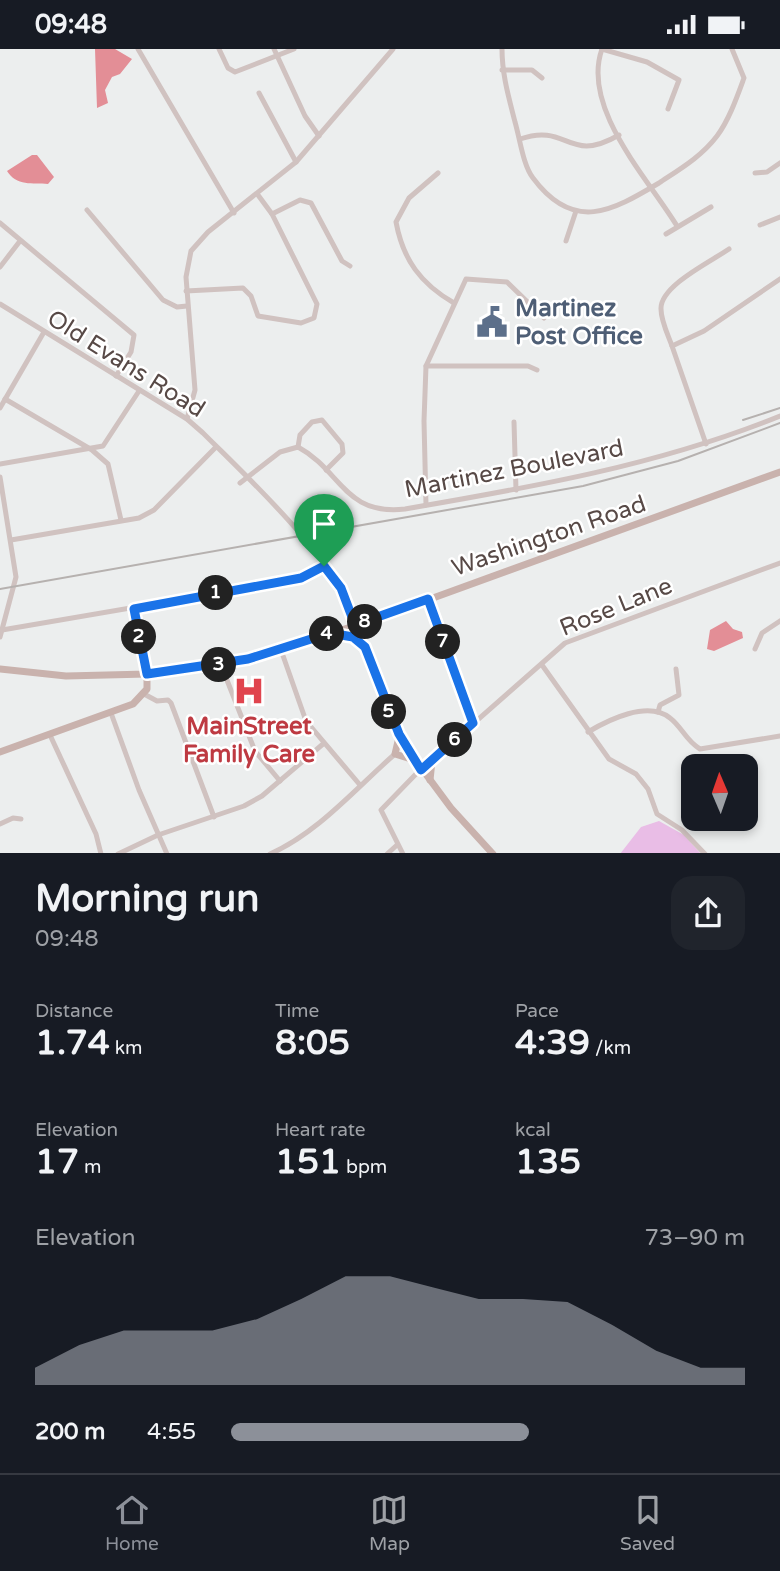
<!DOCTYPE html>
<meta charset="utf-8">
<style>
:root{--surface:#171b24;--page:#20242c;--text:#f1f3f6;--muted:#9ea1a6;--line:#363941;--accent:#8c9099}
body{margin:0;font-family:"Varela Round",sans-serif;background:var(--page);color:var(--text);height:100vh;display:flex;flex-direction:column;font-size:26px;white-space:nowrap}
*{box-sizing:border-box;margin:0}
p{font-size:23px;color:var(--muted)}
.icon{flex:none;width:38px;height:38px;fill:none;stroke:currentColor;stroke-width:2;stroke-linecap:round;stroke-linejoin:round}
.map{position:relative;height:804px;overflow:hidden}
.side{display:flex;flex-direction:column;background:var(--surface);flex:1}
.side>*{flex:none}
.needle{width:46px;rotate:358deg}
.fabs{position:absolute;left:681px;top:705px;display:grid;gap:14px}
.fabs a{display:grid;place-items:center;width:77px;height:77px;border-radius:14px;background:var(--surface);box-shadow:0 4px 10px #0003;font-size:35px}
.pin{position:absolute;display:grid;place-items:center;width:60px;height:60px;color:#fff;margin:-72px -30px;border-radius:50% 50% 50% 0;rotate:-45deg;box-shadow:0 0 7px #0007}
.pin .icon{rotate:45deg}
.km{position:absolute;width:35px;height:35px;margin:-18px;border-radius:50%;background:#222;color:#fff;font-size:19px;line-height:35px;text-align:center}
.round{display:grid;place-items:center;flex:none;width:74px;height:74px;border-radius:21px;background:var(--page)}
.overview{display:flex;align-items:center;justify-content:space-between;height:119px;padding:0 35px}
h1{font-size:38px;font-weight:700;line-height:52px}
.figures{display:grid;grid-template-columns:repeat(3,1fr);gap:10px;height:119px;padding:7px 35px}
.figures div{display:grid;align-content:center}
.figures b{font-size:35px;font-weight:700}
.figures small{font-size:19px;font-weight:400}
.figures p{font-size:19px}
.chart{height:196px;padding:14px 35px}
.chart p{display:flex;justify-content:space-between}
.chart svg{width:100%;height:126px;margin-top:7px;fill:var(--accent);opacity:.7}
ul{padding:0 35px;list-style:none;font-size:23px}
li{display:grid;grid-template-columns:112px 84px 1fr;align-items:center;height:52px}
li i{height:18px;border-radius:9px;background:var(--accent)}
.status{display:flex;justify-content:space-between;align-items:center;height:49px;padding:0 35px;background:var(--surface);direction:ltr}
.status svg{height:19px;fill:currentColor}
.tab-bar{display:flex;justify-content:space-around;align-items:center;height:98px;border-top:2px solid var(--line);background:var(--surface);font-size:19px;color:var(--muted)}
.tab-bar a{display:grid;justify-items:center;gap:4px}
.tab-bar .active{color:var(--accent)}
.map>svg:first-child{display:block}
.green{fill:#e9bde6}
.water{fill:#e38e96}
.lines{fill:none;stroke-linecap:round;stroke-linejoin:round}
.minor{stroke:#d0c2c0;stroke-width:5}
.major{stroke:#c9b2ad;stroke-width:7}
.rail{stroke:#b6b1af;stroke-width:2}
.route-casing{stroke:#fff;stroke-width:14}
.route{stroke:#1a73e8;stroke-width:9}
.labels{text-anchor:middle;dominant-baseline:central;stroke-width:5;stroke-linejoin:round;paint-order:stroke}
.service-label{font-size:24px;font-weight:bold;fill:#4e5e75;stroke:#fff;text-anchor:start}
.street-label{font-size:24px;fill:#574946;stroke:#fff}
.health-label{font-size:24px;font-weight:bold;fill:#be3a42;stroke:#fff}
</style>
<div class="status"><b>09:48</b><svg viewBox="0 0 49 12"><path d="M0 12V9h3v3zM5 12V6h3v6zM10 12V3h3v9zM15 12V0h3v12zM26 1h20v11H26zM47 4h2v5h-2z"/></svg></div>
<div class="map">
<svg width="780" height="805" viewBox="0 0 780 805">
<rect width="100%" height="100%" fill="#eceeee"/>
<path class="green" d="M 659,772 L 684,786 L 701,805 L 620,805 L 641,778 Z"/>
<g class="water">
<path d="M 95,0 L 115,0 L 132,10 L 120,25 L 112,28 L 105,41 L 108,54 L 97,59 Z"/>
<path d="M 32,106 L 37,106 L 54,128 L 48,135 C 33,134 16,137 7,122 Z"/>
<path d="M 726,572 L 733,580 L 742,583 L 743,589 L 714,602 L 707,600 L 710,581 Z"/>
</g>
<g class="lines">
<g class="minor">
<path d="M 138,0 L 234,164"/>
<path d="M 219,0 L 228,19 L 235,23 L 294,0"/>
<path d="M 274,0 L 305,67 L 319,87"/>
<path d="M 502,0 C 502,26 509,49 515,73 C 520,90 523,116 533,129 C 574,184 612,162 659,134 C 680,120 701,108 717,87 C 729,71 737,48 744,29 L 732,0"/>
<path d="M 602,0 C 581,59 647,128 677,177"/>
<path d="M 602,0 L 647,13 L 679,31 L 668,60"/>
<path d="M 502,21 L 532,21 L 542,29"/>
<path d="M 259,44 L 296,113"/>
<path d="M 520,90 C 569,73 567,116 619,86"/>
<path d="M 438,124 L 409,149 L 396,173 C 403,211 421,235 454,254"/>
<path d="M 755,124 L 767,123 L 780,114"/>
<path d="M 87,161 L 163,251 L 177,258 L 187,257"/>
<path d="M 272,165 L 300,151 L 311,154 L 342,212 L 350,217"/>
<path d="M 0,174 L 134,286 L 131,303 L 116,327"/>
<path d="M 760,176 L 780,168"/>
<path d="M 666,185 L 711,158"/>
<path d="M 566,192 L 576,162"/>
<path d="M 0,218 L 20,192"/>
<path d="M 186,242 L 243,239 L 251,247 L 258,267 L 301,274 L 314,269 L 317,255 L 272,165 L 258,146"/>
<path d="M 0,255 L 187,370 L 203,384 C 248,429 342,515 355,576"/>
<path d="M 672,297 C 668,286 661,272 661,260 C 660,237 710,213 729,200"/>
<path d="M 426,317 L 528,317 L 537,321"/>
<path d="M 5,350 L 92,401 L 108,415 L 121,471"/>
<path d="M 0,359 L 44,283"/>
<path d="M 187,370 L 195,341 L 186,228 L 191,202 L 208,183 L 296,113 L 393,0"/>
<path d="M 514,373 L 516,441"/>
<path d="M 706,395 L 672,297 L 704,282 L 780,230"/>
<path d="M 298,398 L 300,386 L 312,373 L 322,371 L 342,395 L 343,404 L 326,421"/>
<path d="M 0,415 L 103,397 L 139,342"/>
<path d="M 0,428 L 16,528 L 0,588"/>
<path d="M 240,434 L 280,403 L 298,398 C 341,421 344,467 405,460 C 533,438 659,416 780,367"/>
<path d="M 426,456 L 424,372 L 426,317 L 466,230 L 507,233 L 544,269"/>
<path d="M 11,491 L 139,469 L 154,461 L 216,398"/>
<path d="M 428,550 L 473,674"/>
<path d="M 134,560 L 147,625"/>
<path d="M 2,581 L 282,533 L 301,529 L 324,517"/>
<path d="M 755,600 L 762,584 L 780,572"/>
<path d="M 281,601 L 306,672 L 360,736"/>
<path d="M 221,616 L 255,702 L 280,732"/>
<path d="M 542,616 L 609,710 L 636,725 L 648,740 L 657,765 L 682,781 L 705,805"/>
<path d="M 144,645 L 157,652 L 168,651 L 171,654 L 214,768"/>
<path d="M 658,663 L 660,656 L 679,646 L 676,620"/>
<path d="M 111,664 L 139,741 L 167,805"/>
<path d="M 588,683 C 608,671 648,651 670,669 C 682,678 686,692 700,700 L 780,687"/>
<path d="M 50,686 L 96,785 L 101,805"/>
<path d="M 0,775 L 13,769 L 21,770"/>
<path d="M 118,805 L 158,786 L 244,757 L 262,747 L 323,695"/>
<path d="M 270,805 C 318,784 357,738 395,705"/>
<path d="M 387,805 L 397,796"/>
<path d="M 403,805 L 381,761 L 415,726 L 565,594 L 780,514"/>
</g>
<g class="major">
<path d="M 355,576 L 405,697 L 451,759 L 493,805"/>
<path d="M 331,584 L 353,588 L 361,596"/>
<path d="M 0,620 L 66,627 L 147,625 L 248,610 L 367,573 L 780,423"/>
<path d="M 399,688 L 395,705 L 414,711"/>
<path d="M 0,703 L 133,655 L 147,640 L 147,625"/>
<path d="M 430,731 L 432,712"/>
</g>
<g class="rail">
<path d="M 743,371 L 780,359"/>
<path d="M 0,540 L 583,437 L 678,412 L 780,374"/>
</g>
</g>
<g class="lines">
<defs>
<path id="route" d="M 324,517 L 341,539 L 355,576 L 428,550 L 473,674 L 421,721 L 399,685 L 365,598 L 353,588 L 330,584 L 248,610 L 147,625 L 134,560 L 301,529 Z"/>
</defs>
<use href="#route" class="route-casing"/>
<use href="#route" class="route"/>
</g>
<defs>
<symbol id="civic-bare" viewBox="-9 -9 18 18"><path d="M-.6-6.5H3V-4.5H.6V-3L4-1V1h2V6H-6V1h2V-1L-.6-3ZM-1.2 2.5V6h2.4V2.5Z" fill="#5c6f8a" stroke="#fff" stroke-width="2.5" paint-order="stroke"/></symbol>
<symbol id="hospital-bare" viewBox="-9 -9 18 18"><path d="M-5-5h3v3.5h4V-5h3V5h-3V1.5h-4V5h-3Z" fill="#e0444e" stroke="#fff" stroke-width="2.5" paint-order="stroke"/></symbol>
</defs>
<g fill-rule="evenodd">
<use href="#civic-bare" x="470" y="251" width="44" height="44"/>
<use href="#hospital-bare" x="227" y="620" width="44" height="44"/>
</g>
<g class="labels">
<g class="service-label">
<text x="515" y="259">Martinez<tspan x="515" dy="28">Post Office</tspan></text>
</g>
<g class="street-label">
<text transform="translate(126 315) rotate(32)">Old Evans Road</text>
<text transform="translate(514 420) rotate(-11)">Martinez Boulevard</text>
<text transform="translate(549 487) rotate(-19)">Washington Road</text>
<text transform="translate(616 558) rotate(-22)">Rose Lane</text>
</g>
<g class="health-label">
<text x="249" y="677">MainStreet<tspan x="249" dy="28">Family Care</tspan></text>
</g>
</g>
</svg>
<div class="fabs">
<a><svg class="needle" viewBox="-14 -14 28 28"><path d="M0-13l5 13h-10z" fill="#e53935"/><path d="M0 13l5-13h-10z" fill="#9ea1a6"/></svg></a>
</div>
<div class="pin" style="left:324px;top:517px;background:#1e9e55"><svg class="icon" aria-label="arrive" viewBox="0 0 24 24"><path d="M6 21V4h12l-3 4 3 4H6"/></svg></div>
<b class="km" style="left:216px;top:544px">1</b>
<b class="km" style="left:139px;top:588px">2</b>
<b class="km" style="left:219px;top:616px">3</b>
<b class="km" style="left:327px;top:585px">4</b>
<b class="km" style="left:389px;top:663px">5</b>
<b class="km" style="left:455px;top:691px">6</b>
<b class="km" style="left:443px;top:593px">7</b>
<b class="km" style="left:365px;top:573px">8</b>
</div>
<section class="side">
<div class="overview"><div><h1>Morning run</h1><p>09:48</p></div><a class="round"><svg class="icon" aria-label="share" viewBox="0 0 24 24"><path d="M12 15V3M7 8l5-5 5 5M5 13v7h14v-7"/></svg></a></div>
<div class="figures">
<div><p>Distance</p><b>1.74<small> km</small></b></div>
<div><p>Time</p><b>8:05</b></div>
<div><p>Pace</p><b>4:39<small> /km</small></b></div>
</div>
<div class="figures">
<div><p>Elevation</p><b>17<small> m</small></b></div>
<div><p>Heart rate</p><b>151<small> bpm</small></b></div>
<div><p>kcal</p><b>135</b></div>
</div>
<div class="chart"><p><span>Elevation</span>73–90 m</p>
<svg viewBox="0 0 160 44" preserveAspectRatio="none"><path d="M0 44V38L10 30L20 25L30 25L40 25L50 21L60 14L70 6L80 6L90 10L100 14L110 14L120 15L130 23L140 32L150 38L160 38V44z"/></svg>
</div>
<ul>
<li><b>200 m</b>4:55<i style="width:58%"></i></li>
</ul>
</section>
<nav class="tab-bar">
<a class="active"><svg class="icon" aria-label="home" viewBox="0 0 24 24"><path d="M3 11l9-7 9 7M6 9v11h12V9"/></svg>Home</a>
<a><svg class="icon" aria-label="map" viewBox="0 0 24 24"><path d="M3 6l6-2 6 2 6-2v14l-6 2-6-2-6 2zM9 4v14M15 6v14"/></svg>Map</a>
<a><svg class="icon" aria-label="saved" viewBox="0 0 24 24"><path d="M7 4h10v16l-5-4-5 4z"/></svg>Saved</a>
</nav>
